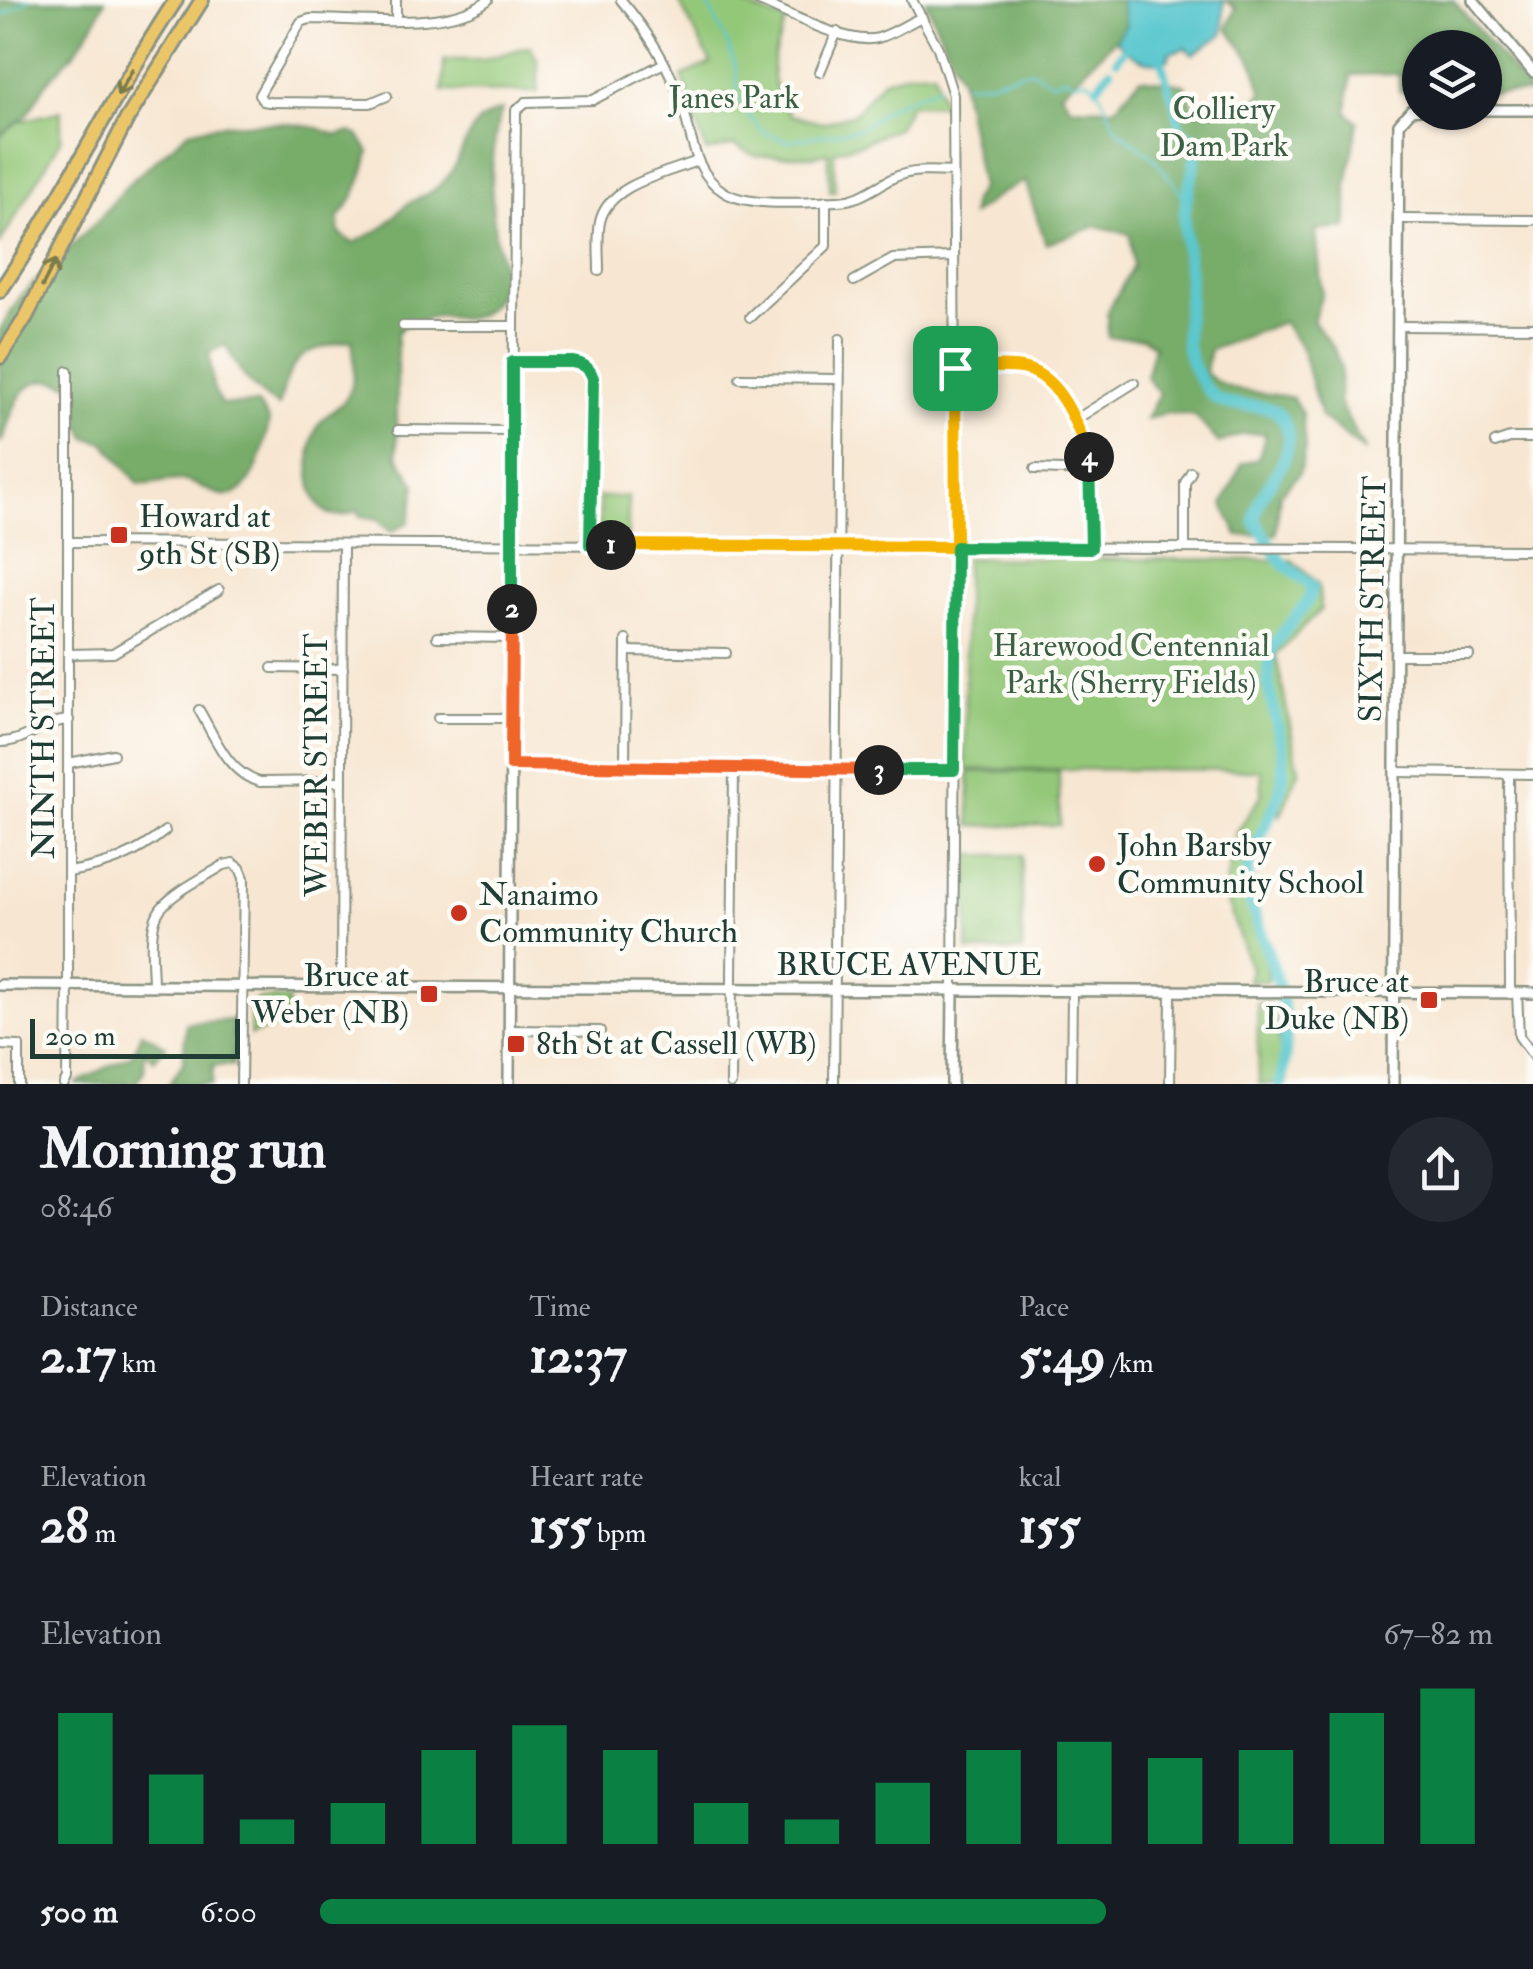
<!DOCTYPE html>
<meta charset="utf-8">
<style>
:root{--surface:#171b24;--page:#242831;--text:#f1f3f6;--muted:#9ea1a6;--accent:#0b8043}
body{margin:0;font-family:"IM FELL Double Pica",serif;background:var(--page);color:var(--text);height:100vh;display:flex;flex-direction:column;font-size:38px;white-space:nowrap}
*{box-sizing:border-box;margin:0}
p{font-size:32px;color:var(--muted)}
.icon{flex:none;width:55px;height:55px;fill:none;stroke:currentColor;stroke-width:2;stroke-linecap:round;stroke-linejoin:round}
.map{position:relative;height:1084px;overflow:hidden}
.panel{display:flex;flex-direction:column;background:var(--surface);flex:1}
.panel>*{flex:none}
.buttons{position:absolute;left:1402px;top:30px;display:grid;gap:20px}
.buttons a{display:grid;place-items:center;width:100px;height:100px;border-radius:50%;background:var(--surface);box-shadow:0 2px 8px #0004;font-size:50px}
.scale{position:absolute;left:30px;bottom:25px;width:210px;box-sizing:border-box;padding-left:10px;border:5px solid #1f3d34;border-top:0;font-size:28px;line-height:35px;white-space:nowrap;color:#1f3d34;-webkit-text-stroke:8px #fdfcf7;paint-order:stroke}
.pin{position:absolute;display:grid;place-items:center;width:85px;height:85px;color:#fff;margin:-42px;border-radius:20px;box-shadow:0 5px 15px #0006}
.km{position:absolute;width:50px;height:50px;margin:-25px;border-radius:50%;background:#222;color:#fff;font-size:28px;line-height:50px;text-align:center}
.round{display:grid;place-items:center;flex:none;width:105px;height:105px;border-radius:52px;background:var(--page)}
.head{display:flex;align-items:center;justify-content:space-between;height:170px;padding:0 40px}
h1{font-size:55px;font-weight:700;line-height:75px}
.stats{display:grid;grid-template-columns:repeat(3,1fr);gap:15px;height:170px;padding:10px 40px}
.stats div{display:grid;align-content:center}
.stats b{font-size:50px;font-weight:700}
.stats small{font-size:28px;font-weight:400}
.stats p{font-size:28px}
.chart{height:280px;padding:20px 40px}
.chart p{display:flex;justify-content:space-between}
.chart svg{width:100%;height:180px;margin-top:10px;stroke:var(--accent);stroke-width:6}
ul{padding:0 40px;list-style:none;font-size:32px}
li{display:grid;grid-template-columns:160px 120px 1fr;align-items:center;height:75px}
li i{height:25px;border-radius:12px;background:var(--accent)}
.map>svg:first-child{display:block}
.green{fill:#94c879;stroke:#5a8256;stroke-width:2.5}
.forest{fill:#77ac69;stroke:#4b744e;stroke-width:2.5}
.water{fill:#5bc8cf;stroke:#3d8282;stroke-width:2.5}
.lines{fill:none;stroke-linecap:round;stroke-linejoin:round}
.stream{stroke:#5bc8cf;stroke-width:2.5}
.canal{stroke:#5bc8cf;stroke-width:8}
.river{stroke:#5bc8cf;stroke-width:12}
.minor-casing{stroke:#8b9282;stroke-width:12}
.tertiary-casing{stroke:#8b9282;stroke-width:14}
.motorway-casing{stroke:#8b9282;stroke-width:18}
.minor{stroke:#fff;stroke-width:8}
.tertiary{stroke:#fff;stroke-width:9}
.motorway{stroke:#ebc669;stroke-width:12}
.oneway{stroke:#7b7b4c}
.split-1-casing{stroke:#fff;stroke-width:20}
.split-2-casing{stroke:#fff;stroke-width:20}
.split-3-casing{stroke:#fff;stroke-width:20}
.split-4-casing{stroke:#fff;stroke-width:20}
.split-5-casing{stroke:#fff;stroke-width:20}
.split-1{stroke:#f5b400;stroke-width:12}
.split-2{stroke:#22a559;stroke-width:12}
.split-3{stroke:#f0652b;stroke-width:12}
.split-4{stroke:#22a559;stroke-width:12}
.split-5{stroke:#f5b400;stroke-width:12}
.poi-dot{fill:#c8321e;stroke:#fdfcf7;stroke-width:4}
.labels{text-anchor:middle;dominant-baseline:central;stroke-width:9;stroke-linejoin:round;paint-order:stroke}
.park-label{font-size:32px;fill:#3c6045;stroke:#fdfcf7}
.poi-label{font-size:32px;fill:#1f3d34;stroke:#fdfcf7;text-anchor:start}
.street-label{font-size:32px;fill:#1f3d34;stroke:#fdfcf7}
</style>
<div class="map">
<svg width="1533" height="1084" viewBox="0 0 1533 1084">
<rect width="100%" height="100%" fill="#fdfcf7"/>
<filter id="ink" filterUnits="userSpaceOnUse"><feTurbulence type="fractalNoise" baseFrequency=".01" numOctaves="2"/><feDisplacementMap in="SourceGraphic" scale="20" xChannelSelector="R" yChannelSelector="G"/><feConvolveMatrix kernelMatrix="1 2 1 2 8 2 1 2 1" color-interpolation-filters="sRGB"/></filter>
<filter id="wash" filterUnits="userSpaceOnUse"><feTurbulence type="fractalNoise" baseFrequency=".0048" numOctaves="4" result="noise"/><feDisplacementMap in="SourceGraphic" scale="40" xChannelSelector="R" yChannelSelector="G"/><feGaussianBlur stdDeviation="2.25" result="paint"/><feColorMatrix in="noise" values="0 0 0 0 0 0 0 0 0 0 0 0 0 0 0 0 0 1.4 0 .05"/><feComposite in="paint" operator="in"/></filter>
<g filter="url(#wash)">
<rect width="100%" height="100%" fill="#f7e6d1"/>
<g class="green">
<path d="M 678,0 L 730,0 L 786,21 C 770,64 765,75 790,115 L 822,123 L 854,114 L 883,80 L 909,72 L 934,71 L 943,105 L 910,104 L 898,127 L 863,143 L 834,151 L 835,191 L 830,191 L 828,153 L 812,156 L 755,156 L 734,145 L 706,152 L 682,76 L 711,63 Z"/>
<path d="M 530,46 L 538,61 L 538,92 L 443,91 L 444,60 L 482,60 Z"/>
<path d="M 61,111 L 61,140 L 0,243 L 0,135 L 13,123 Z"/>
<path d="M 599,497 L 628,497 L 628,535 L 605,535 L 600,532 Z"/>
<path d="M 965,558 L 1292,560 L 1318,584 L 1321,609 L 1276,655 L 1299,771 L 1280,817 L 1279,804 L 1251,859 L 1246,896 L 1251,917 L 1264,942 L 1268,981 L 1248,981 L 1251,970 L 1224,894 L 1236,833 L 1262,794 L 1261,770 L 965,769 Z"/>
<path d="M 1059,771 L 1060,825 L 970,826 L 969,772 Z"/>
<rect x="968" y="855" width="54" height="96"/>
<path d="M 257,999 L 288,999 L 288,1023 L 250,1035 L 251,1006 Z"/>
<path d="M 1257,1003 L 1270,1003 L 1287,1072 L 1286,1084 L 1259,1084 Z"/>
</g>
<g class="forest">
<path d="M 0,0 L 105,0 L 95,22 L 76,51 L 47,82 L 28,114 L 0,136 Z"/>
<path d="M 925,0 L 1120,0 L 1126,18 L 1124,31 L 1061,93 L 1071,107 L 1115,108 L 1140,78 L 1184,84 L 1196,112 L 1247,109 L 1263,93 L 1253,62 L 1227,28 L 1236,8 L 1226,0 L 1453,0 L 1531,93 L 1485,93 L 1485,48 L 1420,48 L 1420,92 L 1400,91 L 1399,74 L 1351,75 L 1347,112 L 1358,122 L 1347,185 L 1347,228 L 1316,230 L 1322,294 L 1313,321 L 1334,349 L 1341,368 L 1339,402 L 1365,452 L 1321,417 L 1301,347 L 1283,322 L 1210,350 L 1205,372 C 1229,397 1262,390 1293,398 L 1302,414 L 1305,448 L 1299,474 L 1280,494 L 1276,534 L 1238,536 L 1223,504 L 1242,464 L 1258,459 L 1266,433 L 1243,434 L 1219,443 L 1195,416 L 1168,413 L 1146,419 L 1159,394 L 1146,377 L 1154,346 L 1143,338 L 1108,337 L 1107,313 L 1133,266 L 1130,234 L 1097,226 L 1046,244 L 1025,181 L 1000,194 L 971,215 L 972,201 L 981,187 L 960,77 Z"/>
<path d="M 502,110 C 490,142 490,199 495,233 C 497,248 504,263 503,278 C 501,295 488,314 470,318 C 461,320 449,315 439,316 C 428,316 415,324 403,326 L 397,334 L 397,455 L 416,485 L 409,522 L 391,532 L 377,519 L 360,516 L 358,510 C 306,538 303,458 317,427 C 325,411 345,409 351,387 C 356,371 354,356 352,340 C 300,352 292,353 279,406 C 253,392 238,371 226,345 L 209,352 L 213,387 L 221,404 L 258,404 L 269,420 C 265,444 255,499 223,495 C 210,494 198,483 185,481 C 169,477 157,486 139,484 L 105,443 L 87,438 L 80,425 L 78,389 C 30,364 15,395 4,438 L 0,442 L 0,330 L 22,294 L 100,218 L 127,185 L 189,131 L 223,124 L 283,123 L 318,128 L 336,135 L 351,132 L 359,136 L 369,152 C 364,175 355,200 339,217 L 339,233 L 353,243 C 362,238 373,234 382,228 C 390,222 396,213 405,206 C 415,198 429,195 439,186 C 468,161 459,121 502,110 Z"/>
<path d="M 234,1020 L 233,1065 L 213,1066 L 212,1084 L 169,1084 L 183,1063 L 186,1023 Z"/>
<path d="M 141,1032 L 166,1046 L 154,1060 L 145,1051 L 144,1071 L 135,1084 L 125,1084 L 124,1081 L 118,1084 L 75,1084 L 134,1053 Z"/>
</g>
<path class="water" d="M 1120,0 L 1224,0 L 1223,34 L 1193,54 L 1185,48 L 1169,53 L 1169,59 C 1146,67 1131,56 1116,40 L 1126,25 Z"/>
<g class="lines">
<g class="stream">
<path d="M 705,0 L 727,42 L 736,69 L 738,97 L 746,113 L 764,133 L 787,141 L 860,129 L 892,105 L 938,86"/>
<path d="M 0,17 L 28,0"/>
<path d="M 964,84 L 988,82 L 1031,70 L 1052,82 L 1066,77 L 1073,82 L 1086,79 L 1097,87 L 1118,130 L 1153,157 L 1186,199"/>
</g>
<g class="canal">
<path d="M 1117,60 L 1125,49"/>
<path d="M 1161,61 L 1182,132"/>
<path d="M 1097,87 L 1110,70"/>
</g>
<path class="river" d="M 1182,132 L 1197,142 C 1197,164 1189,181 1186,202 C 1181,230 1189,258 1189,286 C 1189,306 1184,327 1187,347 C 1189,362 1201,384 1212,395 C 1237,418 1277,390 1287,430 C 1296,467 1255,487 1255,521 L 1281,561 L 1312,587 L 1308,601 L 1272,647 C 1258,688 1287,733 1283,775 C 1279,817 1242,848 1248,891 C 1251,906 1257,921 1262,935 C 1280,986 1294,1030 1280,1084"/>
</g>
</g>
<g filter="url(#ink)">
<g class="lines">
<defs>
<g id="minor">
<path d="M 621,0 C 646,29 667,63 680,98 C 692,131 691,171 724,192 C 749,208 808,202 838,201 C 861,200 873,188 893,178 C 911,169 934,171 953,172"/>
<path d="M 757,0 C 786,12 848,46 878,38 C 893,34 908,23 922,17"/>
<path d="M 912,0 L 938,48 L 953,95 L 956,547 L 953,991"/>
<path d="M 396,19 L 396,0"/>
<path d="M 820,72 L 837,32"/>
<path d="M 387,96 L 370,103 L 269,102 L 263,101 L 259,95 L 301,22 L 310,19 C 361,19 448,31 488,0"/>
<path d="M 1400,219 L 1533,220"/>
<path d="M 599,271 C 599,255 597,238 600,222 C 608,184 665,174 697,161"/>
<path d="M 854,281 L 893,259 L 954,257"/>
<path d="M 750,317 L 826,246 L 826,201"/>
<path d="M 403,326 L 514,326"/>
<path d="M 1400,326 L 1533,327"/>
<path d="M 513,362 L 572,362 C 584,364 589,367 593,378 L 590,545"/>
<path d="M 955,368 C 979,368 1010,363 1033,372 C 1045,376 1052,388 1060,399 C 1099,452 1091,486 1091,548"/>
<path d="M 740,378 L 839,379"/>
<path d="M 1075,420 L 1134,383"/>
<path d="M 398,430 L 512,431"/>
<path d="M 1495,443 L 1510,438 L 1533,438"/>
<path d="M 1035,469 L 1091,471"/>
<path d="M 70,542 L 1533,550"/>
<path d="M 512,544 L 516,110 L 526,102 L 593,100 L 664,63"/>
<path d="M 1185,548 L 1185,483 L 1191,472"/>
<path d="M 437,637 L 512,638"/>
<path d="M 626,651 L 726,653"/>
<path d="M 69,654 L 113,653 L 219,590"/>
<path d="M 1397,655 L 1469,655"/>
<path d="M 272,668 L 343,669"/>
<path d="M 199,710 C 215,737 228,774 260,782 L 342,781"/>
<path d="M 438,718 L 512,718"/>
<path d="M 0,742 C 25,743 43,721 69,720"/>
<path d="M 69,763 L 113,754"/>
<path d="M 511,765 L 954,769"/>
<path d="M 625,767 L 626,640"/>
<path d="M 1396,772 L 1533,774"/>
<path d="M 1509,774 L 1510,994"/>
<path d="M 68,872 C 107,866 134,856 165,831"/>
<path d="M 153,986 C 153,965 148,932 158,913 C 167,895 207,876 224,865 L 233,863 L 240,868 L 244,878 L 241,1084"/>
<path d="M 341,987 L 343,544"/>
<path d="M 1517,993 L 1519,1036 L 1533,1056"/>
<path d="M 510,1030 L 600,1031"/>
<path d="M 0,1045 L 19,1046 L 19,1084"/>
<path d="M 64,1084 L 67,1079 L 68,982 L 68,371"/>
<path d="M 731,1084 L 734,769"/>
<path d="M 834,1084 L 840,339"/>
<path d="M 1071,1084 L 1072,991"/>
<path d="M 1170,1084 L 1171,992"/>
</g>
<g id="tertiary">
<path d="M 1473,0 L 1533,72"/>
<path d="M 1485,110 L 1533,110"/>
<path d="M 0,985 L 1533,993"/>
<path d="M 509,1084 L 512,544"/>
<path d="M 952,1084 L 953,991"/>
<path d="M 1393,1084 L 1399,124 L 1411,110 L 1420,109"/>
</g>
<g id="motorway">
<path d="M 0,291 C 64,197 113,94 176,0"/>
<path d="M 0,357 L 26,317 L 127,119 L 202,0"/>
</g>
</defs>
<use href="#minor" class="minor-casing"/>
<use href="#tertiary" class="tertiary-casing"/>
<use href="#motorway" class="motorway-casing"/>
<use href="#minor" class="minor"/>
<use href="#tertiary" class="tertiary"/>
<use href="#motorway" class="motorway"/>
</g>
<defs><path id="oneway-shaft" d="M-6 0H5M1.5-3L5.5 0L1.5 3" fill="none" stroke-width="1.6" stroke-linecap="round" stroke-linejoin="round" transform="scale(2.5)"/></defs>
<g class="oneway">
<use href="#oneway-shaft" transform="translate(125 83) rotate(120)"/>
<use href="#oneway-shaft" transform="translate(49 273) rotate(-63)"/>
</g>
</g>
<g class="lines" filter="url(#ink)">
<defs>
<path id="split-1" d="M 611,545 L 956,547 L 955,368"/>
<path id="split-2" d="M 512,609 L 512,362 L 572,362 C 584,364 589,367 593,378 L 590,545 L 611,545"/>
<path id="split-3" d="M 512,609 L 511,765 L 879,770"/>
<path id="split-4" d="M 879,770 L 954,770 L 956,547 L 1091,548 L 1089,457"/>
<path id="split-5" d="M 955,368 C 977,368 1004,364 1026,369 C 1061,378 1078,427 1089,457"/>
</defs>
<use href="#split-1" class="split-1-casing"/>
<use href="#split-2" class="split-2-casing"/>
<use href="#split-3" class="split-3-casing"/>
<use href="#split-4" class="split-4-casing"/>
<use href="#split-5" class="split-5-casing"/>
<use href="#split-1" class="split-1"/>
<use href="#split-2" class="split-2"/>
<use href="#split-3" class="split-3"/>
<use href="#split-4" class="split-4"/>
<use href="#split-5" class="split-5"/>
</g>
<g class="poi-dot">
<rect x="109" y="525" width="20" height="20" rx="5"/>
<circle cx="1097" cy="864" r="10"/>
<circle cx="459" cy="913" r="10"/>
<rect x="419" y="984" width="20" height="20" rx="5"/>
<rect x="1419" y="990" width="20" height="20" rx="5"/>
<rect x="506" y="1034" width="20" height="20" rx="5"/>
</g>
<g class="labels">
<g class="park-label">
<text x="734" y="98">Janes Park</text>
<text x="1224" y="109">Colliery<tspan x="1224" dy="37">Dam Park</tspan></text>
<text x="1131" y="646">Harewood Centennial<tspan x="1131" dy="37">Park (Sherry Fields)</tspan></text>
</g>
<g class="poi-label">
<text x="139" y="517">Howard at<tspan x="139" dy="37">9th St (SB)</tspan></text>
<text x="1117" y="846">John Barsby<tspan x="1117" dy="37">Community School</tspan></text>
<text x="479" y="895">Nanaimo<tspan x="479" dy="37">Community Church</tspan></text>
<text x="409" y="976" text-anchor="end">Bruce at<tspan x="409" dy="37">Weber (NB)</tspan></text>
<text x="1409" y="982" text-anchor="end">Bruce at<tspan x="1409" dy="37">Duke (NB)</tspan></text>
<text x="536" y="1044">8th St at Cassell (WB)</text>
</g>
<g class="street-label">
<text transform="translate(1373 599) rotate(-89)">SIXTH STREET</text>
<text transform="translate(44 728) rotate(-90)">NINTH STREET</text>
<text transform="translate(317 765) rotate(-90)">WEBER STREET</text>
<text x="909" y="965">BRUCE AVENUE</text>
</g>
</g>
</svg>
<div class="buttons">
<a><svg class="icon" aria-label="layers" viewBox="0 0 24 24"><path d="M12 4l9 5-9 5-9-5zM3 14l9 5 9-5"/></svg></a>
</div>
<div class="scale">200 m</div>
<div class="pin" style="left:955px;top:368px;background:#1e9e55"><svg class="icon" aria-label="arrive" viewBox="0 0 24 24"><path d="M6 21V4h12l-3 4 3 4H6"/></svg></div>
<b class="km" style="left:611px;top:545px">1</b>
<b class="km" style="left:512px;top:609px">2</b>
<b class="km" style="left:879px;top:770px">3</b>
<b class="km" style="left:1089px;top:457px">4</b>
</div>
<section class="panel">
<div class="head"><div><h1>Morning run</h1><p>08:46</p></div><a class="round"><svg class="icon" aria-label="share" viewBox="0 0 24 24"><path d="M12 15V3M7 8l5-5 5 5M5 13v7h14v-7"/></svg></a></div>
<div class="stats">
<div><p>Distance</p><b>2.17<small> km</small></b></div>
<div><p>Time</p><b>12:37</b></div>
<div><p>Pace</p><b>5:49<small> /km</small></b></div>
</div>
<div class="stats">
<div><p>Elevation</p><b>28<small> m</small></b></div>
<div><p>Heart rate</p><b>155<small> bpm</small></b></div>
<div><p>kcal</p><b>155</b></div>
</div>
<div class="chart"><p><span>Elevation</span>67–82 m</p>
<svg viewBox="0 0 160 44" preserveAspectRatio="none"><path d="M5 44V12M15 44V27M25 44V38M35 44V34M45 44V21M55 44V15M65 44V21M75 44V34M85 44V38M95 44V29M105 44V21M115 44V19M125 44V23M135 44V21M145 44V12M155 44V6"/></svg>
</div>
<ul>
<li><b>500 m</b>6:00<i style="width:67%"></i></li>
</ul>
</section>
